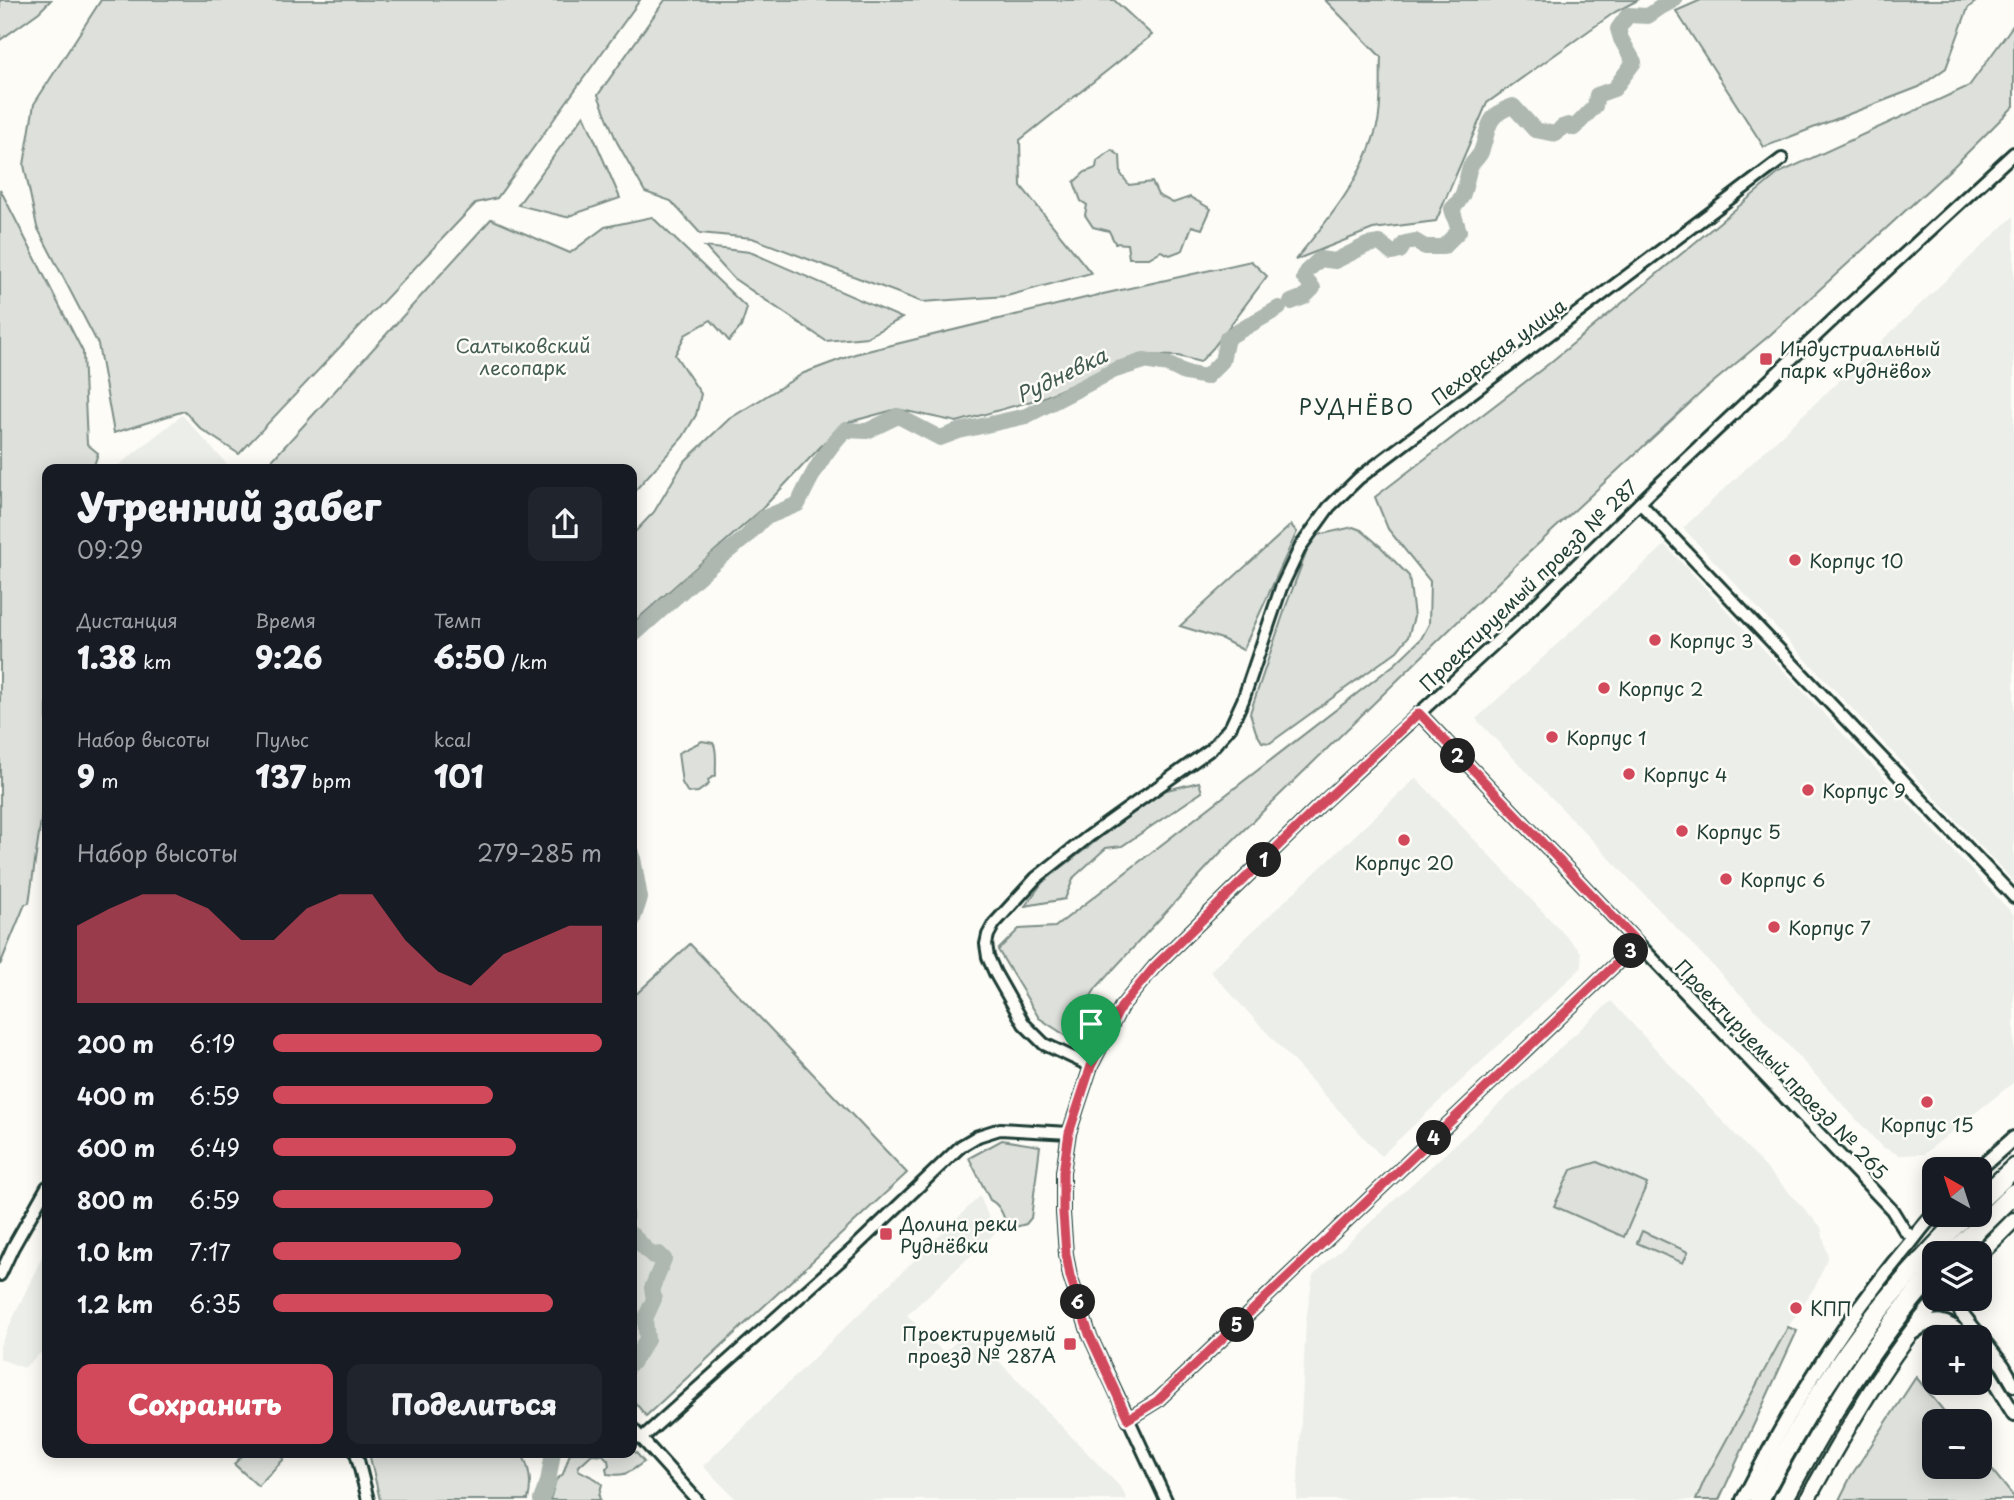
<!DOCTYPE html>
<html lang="ru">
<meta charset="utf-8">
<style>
:root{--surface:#171b24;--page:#20242c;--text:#f1f3f6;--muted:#9ea1a6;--accent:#d1495b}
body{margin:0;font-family:"Playpen Sans",sans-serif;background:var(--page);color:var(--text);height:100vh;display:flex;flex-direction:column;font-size:26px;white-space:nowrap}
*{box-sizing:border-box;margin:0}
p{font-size:23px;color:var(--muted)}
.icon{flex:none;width:38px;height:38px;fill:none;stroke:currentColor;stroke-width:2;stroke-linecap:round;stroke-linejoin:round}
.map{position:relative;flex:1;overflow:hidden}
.drawer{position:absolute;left:42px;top:464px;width:595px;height:994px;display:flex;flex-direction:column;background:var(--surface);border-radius:14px;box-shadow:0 4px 18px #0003}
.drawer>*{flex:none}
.needle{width:46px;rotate:321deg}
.controls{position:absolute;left:1922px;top:1157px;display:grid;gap:14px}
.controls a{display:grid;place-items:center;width:70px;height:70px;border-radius:14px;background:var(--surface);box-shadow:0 4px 18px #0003;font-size:35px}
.pin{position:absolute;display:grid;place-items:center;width:60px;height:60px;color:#fff;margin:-72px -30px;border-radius:50% 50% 50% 0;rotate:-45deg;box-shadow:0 0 7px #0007}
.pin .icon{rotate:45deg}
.km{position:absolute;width:35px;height:35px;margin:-18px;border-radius:50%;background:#222;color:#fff;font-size:19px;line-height:35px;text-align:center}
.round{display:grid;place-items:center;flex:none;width:74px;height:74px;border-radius:14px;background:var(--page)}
.summary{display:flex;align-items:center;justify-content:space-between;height:119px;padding:0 35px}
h1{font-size:38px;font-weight:800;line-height:52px}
.figures{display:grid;grid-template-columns:repeat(3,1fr);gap:10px;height:119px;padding:7px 35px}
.figures div{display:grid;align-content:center}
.figures b{font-size:30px;font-weight:800}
.figures small{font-size:19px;font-weight:400}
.figures p{font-size:19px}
.chart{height:196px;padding:14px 35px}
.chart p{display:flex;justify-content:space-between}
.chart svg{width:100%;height:126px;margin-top:7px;fill:var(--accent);opacity:.7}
.primary-button{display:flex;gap:14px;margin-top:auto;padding:14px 35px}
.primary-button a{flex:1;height:80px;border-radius:14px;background:var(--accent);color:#fff;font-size:28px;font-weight:800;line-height:80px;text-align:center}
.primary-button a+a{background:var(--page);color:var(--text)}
ul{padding:0 35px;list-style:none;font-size:23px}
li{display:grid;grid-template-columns:112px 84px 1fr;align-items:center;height:52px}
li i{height:18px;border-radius:9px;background:var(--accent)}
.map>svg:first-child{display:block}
.built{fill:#eceee9}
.green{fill:#dde0db;stroke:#7e8e88;stroke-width:2}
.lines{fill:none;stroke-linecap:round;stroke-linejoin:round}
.river{stroke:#aeb8b1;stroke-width:16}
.minor-casing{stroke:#1f3d34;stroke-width:16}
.tertiary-casing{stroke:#1f3d34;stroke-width:18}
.secondary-casing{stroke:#1f3d34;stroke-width:19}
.trunk-casing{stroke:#1f3d34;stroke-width:23}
.minor{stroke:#fdfcf7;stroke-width:10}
.tertiary{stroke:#fdfcf7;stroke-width:12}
.secondary{stroke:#fdfcf7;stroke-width:14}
.trunk{stroke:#fdfcf7;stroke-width:18}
.route-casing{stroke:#fff;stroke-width:14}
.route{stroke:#d1495b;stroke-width:9}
.poi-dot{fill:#d1495b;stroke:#fdfcf7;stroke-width:2.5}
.labels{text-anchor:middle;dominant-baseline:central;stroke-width:5;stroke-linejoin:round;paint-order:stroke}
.park-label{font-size:19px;fill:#455e55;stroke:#fdfcf7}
.poi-label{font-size:19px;fill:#1f3d34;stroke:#fdfcf7;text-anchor:start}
.street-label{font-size:19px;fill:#1f3d34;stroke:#fdfcf7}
.water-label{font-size:21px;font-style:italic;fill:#435c53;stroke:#fdfcf7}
.neighbourhood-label{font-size:21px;letter-spacing:2px;fill:#1f3d34;stroke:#fdfcf7}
</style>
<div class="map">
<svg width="2014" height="1500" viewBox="0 0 2014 1500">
<rect width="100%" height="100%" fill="#fdfcf7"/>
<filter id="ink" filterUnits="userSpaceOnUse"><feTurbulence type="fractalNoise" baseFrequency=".0143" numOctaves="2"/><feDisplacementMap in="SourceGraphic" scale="14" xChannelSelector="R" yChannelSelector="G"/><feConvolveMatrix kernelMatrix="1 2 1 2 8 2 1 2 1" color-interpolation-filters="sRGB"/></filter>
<g filter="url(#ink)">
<g class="built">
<path d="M 2014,216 L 2014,882 L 1683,528 Z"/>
<path d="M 182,415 L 231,469 L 114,469 Z"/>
<path d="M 1665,545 L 2014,915 L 2014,1082 L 1924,1154 L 1900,1155 L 1882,1147 L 1760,1015 L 1476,719 Z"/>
<path d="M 1416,778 L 1581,952 L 1582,967 L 1381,1156 L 1210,971 Z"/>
<path d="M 1611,1001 L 1821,1227 L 1828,1257 L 1816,1285 L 1788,1327 L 1704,1481 L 1696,1500 L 1297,1500 L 1306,1320 L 1313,1275 Z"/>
<path d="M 980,1196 L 995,1233 L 907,1315 L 944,1353 L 969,1330 L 1122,1489 L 1127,1500 L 737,1500 L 703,1466 Z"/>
<path d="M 47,1246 L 47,1347 L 24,1368 L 0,1359 L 0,1346 Z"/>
</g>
<g class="green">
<path d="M 0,0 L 51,0 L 39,12 L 0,40 Z"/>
<path d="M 101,0 L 640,0 L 497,198 L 476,203 L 239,454 L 201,429 L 184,411 L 114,433 L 98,344 L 37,227 L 24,165 L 34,104 Z"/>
<path d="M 665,0 L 1114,0 L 1152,35 L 1020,140 L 1021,186 L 1091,273 L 1007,296 L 922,302 L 752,238 L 700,233 L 671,201 L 645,192 L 617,142 L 598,95 Z"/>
<path d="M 1325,0 L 1638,0 L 1615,12 L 1487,103 L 1436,221 L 1373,229 L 1295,260 C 1330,218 1365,176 1378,122 C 1382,101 1380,77 1381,57 Z"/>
<path d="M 1701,0 L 1978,0 L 1968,8 L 1946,68 L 1919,87 L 1764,147 L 1676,11 Z"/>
<path d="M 2014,24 L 2014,106 L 1953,167 L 1770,335 L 1704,390 L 1521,560 L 1223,850 L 1096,988 L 1073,1025 L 1068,1037 L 1039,1018 L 998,950 L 1019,929 L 1055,927 L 1395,664 L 1421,639 L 1429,624 L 1430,581 L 1388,529 L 1375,497 L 1546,366 L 1779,173 L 1969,86 Z"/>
<path d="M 584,115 L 620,198 L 566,217 L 518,205 Z"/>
<path d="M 1112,150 L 1120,156 L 1121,174 L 1129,185 L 1152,182 L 1158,195 L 1173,203 L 1190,197 L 1211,209 L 1202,229 L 1192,226 L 1183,250 L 1170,255 L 1161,251 L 1149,258 L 1129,258 L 1127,244 L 1115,243 L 1109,231 L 1093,227 L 1085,215 L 1087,205 L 1081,201 L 1074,182 L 1085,172 L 1096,168 L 1097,161 Z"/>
<path d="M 0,189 L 83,352 L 87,444 L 98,453 L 93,469 L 47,469 L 47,779 L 29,903 L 25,904 L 0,965 Z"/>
<path d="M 652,217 L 747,308 L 741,327 L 729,341 L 711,320 L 685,335 L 675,355 L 701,394 L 696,415 L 683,437 L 632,494 L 632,469 L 264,469 L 491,219 L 570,253 L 605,227 Z"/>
<path d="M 705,247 L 750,252 L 902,318 L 867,337 L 826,341 L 733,278 Z"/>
<path d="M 1251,261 L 1267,276 L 1213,348 L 1200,362 L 1178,356 L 1139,355 L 1042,398 L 957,422 L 897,409 L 842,424 L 760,511 L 632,624 L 632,535 L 654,512 L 684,462 L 729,419 L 804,373 L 855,354 L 1085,298 Z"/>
<path d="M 1291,525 L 1297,532 L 1243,650 L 1222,639 L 1180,626 Z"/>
<path d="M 1353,527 L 1361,530 L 1380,546 L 1409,576 L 1414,617 L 1408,637 L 1397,651 L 1270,743 L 1262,742 L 1256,732 L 1250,713 L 1286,606 L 1310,543 L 1313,536 Z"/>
<path d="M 702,741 L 713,743 C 718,749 715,766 716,775 L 708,780 L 709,784 L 698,792 L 688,793 L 682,783 L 678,753 Z"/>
<path d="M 1199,782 L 1202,792 L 1122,846 L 1106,848 L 1074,877 L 1065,899 L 1025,906 L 1043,882 L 1159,792 Z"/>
<path d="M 690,944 L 907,1173 L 646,1416 L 632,1399 L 632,998 Z"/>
<path d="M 1002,1140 L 1040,1146 L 1031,1218 L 1026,1224 L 1008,1229 C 1004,1218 1002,1206 990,1200 L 969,1158 Z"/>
<path d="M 1597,1162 L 1647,1184 L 1624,1237 L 1554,1206 L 1571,1170 Z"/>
<path d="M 1642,1231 L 1688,1252 L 1683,1263 L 1637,1243 Z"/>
<path d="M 1788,1327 L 1797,1331 L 1719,1500 L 1696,1500 L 1704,1481 Z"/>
<path d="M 1916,1377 L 1952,1421 L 1934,1421 L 1934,1466 L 1979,1466 L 1979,1454 L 2014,1497 L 2014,1500 L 1839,1500 L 1851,1476 Z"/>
<path d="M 632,1448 L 644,1462 C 629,1472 627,1477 607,1474 L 606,1468 L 609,1466 L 608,1460 L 603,1455 L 592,1454 L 579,1466 L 578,1470 L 596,1479 L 602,1484 L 599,1496 L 600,1500 L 550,1500 L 556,1480 L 563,1474 L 570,1453 L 632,1452 Z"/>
<path d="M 245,1453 L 277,1453 L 284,1459 L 258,1486 L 234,1464 Z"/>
<path d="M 369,1453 L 521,1453 C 530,1466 532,1484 528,1500 L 380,1500 Z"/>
</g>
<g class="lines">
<g class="river">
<path d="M 1291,302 L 1304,297 L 1313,288 L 1304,278 L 1308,270 L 1320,259 L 1335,261 L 1367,245 L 1380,243 L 1392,253 L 1400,251 L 1405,243 L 1415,241 L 1425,247 L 1443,247 L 1459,231 L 1452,209 C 1466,195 1464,188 1469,170 C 1470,163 1478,159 1481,152 C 1490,129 1484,116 1513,106 L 1535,130 L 1556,134 L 1562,127 L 1568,125 L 1574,128 L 1595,106 L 1597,95 L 1614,89 L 1634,62 L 1621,39 L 1618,29 L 1628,15 L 1648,16 L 1661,7 L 1674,0"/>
<path d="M 632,636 L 718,559 L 745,538 L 764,518 L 798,504 C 811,476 824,452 845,430 L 867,431 L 898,416 L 940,438 L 959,431 L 1026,416 L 1115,370 L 1144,361 L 1169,365 L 1185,373 L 1206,377 L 1222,361 L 1227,338 L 1279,308"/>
<path d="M 632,853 L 640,898 L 632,921"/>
<path d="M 632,1235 L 653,1256 L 659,1254 L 664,1259 L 652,1288 L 654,1299 L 645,1319 L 647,1340 L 632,1363"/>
<path d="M 541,1500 L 548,1482 L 553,1452"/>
</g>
<defs>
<g id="minor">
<path d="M 1640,503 L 2014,897"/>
<path d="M 1419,713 L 1892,1210 L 1905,1231 L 1914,1238"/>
<path d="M 1091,1066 L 1044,1044 L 1024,1024 L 995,973 L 988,957 L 986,944 L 988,935 L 994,924 L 1036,878 L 1088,837 L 1211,749 L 1231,726 L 1243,700 L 1281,588 L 1301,546 L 1329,507 L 1359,478 L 1782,159"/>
<path d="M 0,1275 L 13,1247 L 47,1187"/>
<path d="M 1128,1419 L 1157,1401 L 1638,943"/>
<path d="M 632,1428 L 697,1500"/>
<path d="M 641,1439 L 852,1250 L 961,1146 L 978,1136 L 1000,1129 L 1069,1133"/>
<path d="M 356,1452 L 368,1500"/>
<path d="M 1166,1500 L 1089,1334 L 1070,1276 L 1066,1254 L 1063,1213 L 1063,1172 L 1069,1133 L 1091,1066 L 1121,1007 L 1155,966 L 1319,806 L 1518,622 L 1653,490 L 1834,319 L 2014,153"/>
</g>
<g id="tertiary">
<path d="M 1979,1169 L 2014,1138"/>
<path d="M 1955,1298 L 1962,1314 L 2003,1366 L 2014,1385"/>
<path d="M 1914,1332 C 1935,1316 1947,1318 1964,1337"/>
<path d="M 1979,1357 L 2014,1414"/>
<path d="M 1743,1500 C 1790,1408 1843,1322 1910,1243 C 1918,1233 1925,1223 1934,1214"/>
</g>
<g id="secondary">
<path d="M 1979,1255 L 2014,1220"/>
<path d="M 1807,1500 C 1846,1430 1886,1358 1939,1298"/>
</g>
<g id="trunk">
<path d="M 1979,1201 L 2014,1168"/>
<path d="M 1953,1253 L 2014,1193"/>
<path d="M 1759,1500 C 1795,1431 1840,1356 1890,1297 C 1914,1268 1940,1241 1966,1214"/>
<path d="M 1783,1500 C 1826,1420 1873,1341 1934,1273"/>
</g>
</defs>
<use href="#minor" class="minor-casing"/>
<use href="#tertiary" class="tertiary-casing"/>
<use href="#secondary" class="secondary-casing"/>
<use href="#trunk" class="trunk-casing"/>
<use href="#minor" class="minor"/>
<use href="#tertiary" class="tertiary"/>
<use href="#secondary" class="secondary"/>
<use href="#trunk" class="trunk"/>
</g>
</g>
<g class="lines" filter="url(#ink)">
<defs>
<path id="route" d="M 1419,713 L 1638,943 L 1157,1401 L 1128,1419 L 1089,1334 L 1070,1276 L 1066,1254 L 1063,1213 L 1063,1172 L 1069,1133 L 1091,1066 L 1121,1007 L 1155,966 L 1319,806 Z"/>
</defs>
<use href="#route" class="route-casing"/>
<use href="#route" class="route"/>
</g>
<g class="poi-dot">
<rect x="1759" y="352" width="14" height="14" rx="3.5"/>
<circle cx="1795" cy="560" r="7"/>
<circle cx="1655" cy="640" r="7"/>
<circle cx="1604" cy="688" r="7"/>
<circle cx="1552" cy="737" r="7"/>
<circle cx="1629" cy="774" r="7"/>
<circle cx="1808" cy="790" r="7"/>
<circle cx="1682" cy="831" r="7"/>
<circle cx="1404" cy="840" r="7"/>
<circle cx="1726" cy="879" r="7"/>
<circle cx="1774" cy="927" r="7"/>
<circle cx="1927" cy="1102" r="7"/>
<rect x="879" y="1227" width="14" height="14" rx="3.5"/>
<circle cx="1796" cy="1308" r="7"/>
<rect x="1063" y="1337" width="14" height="14" rx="3.5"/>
</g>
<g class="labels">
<g class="park-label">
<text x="523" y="345">Салтыковский<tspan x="523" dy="22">лесопарк</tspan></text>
</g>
<g class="poi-label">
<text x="1780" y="348">Индустриальный<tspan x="1780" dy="22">парк «Руднёво»</tspan></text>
<text x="1809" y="560">Корпус 10</text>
<text x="1669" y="640">Корпус 3</text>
<text x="1618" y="688">Корпус 2</text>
<text x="1566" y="737">Корпус 1</text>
<text x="1643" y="774">Корпус 4</text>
<text x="1822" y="790">Корпус 9</text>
<text x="1696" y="831">Корпус 5</text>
<text x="1404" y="862" text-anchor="middle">Корпус 20</text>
<text x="1740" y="879">Корпус 6</text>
<text x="1788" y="927">Корпус 7</text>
<text x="1927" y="1124" text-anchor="middle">Корпус 15</text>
<text x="900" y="1223">Долина реки<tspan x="900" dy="22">Руднёвки</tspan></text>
<text x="1810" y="1308">КПП</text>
<text x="1056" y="1333" text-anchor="end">Проектируемый<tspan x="1056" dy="22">проезд № 287А</tspan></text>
</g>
<g class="street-label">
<text transform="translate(1498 351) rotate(-37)">Пехорская улица</text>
<text transform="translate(1528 585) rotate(-44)">Проектируемый проезд № 287</text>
<text transform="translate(1782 1069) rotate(46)">Проектируемый проезд № 265</text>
</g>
<g class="water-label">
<text transform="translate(1061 374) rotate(-26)">Рудневка</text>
</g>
<g class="neighbourhood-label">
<text x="1357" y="406">РУДНЁВО</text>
</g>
</g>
</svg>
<div class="controls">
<a><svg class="needle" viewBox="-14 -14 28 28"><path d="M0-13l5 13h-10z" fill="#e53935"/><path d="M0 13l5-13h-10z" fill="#9ea1a6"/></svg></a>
<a><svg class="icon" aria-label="layers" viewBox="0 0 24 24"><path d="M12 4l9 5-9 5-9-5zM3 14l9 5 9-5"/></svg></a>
<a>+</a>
<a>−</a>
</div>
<div class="pin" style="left:1091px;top:1066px;background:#1e9e55"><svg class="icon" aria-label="arrive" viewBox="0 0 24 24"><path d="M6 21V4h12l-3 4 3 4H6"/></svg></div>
<b class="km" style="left:1264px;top:860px">1</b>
<b class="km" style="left:1458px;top:756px">2</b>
<b class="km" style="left:1631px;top:951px">3</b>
<b class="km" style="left:1434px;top:1138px">4</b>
<b class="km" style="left:1237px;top:1325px">5</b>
<b class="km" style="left:1078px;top:1302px">6</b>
<section class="drawer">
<div class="summary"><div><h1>Утренний забег</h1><p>09:29</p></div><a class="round"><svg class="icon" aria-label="share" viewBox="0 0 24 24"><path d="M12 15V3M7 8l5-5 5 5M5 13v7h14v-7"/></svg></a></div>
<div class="figures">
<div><p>Дистанция</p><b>1.38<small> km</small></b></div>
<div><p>Время</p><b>9:26</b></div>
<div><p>Темп</p><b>6:50<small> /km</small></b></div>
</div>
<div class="figures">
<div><p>Набор высоты</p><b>9<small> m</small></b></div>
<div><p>Пульс</p><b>137<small> bpm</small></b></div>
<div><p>kcal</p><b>101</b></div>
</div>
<div class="chart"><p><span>Набор высоты</span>279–285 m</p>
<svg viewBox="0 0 160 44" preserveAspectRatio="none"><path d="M0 44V17L10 11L20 6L30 6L40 11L50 22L60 22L70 11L80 6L90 6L100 22L110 33L120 38L130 27L140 22L150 17L160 17V44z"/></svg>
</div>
<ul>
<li><b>200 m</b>6:19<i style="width:100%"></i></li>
<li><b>400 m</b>6:59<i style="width:67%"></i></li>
<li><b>600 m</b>6:49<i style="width:74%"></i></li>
<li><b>800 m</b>6:59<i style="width:67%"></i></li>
<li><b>1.0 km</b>7:17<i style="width:57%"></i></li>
<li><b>1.2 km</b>6:35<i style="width:85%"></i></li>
</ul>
<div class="primary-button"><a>Сохранить</a><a>Поделиться</a></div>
</section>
</div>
